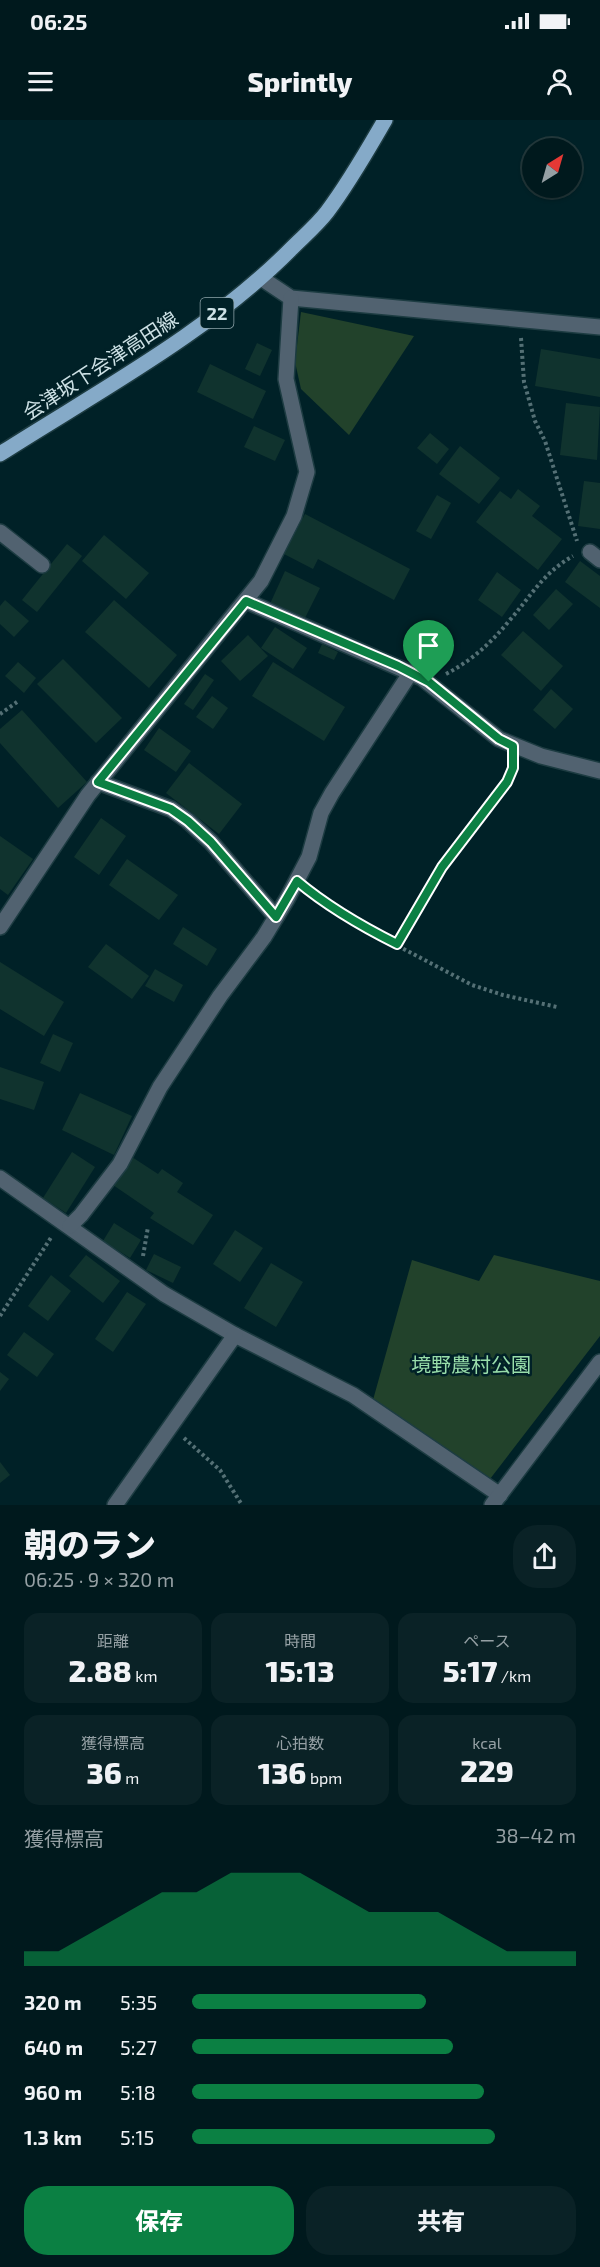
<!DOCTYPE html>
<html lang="ja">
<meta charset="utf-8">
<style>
:root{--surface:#00191d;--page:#0a2226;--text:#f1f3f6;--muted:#95a0a4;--line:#22383b;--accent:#0b8043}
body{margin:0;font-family:"Exo 2","Noto Sans JP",sans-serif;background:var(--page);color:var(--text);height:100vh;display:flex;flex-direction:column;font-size:22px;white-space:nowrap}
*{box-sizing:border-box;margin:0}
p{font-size:20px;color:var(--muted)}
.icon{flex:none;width:33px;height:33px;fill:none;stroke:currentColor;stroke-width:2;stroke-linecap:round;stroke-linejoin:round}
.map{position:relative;height:1385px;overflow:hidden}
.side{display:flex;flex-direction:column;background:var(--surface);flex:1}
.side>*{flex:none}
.needle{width:39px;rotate:37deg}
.buttons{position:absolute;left:522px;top:18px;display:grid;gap:12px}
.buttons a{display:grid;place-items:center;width:60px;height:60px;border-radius:50%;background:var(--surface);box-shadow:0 2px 4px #0004,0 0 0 2px var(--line);font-size:30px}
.pin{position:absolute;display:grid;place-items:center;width:51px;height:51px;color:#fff;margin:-62px -26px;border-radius:50% 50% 50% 0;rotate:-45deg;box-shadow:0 0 6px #0007}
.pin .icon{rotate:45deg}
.round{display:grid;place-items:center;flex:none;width:63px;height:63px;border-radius:24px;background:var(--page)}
.summary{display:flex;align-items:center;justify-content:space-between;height:102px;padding:0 24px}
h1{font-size:33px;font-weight:800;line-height:45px}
.metrics{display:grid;grid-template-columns:repeat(3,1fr);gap:9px;height:102px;padding:6px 24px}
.metrics div{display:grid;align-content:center;border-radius:15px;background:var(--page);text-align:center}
.metrics b{font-size:30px;font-weight:800}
.metrics small{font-size:16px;font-weight:400}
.metrics p{font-size:16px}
.chart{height:168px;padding:12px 24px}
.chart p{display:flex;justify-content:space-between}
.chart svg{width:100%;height:108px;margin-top:6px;fill:var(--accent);opacity:.7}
.button{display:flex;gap:12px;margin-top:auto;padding:12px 24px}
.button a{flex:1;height:69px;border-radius:24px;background:var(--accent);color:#fff;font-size:24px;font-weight:800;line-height:69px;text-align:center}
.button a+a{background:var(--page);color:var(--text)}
ul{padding:0 24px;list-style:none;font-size:20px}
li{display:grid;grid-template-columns:96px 72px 1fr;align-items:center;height:45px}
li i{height:15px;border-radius:8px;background:var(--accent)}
.status{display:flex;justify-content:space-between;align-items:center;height:42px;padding:0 30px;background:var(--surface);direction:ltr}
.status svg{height:16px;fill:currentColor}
header{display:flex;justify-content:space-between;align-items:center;height:78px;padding:0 24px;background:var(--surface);font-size:27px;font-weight:800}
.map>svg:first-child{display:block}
.green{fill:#22422b}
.building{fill:#10332e}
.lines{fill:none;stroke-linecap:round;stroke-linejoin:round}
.minor-casing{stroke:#1d3c42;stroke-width:18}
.major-casing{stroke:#1d3c42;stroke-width:18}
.path{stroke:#547075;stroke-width:4;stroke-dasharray:3 3;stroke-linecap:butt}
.minor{stroke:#516270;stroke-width:15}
.major{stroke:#85aac8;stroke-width:15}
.route-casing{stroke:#fff;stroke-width:12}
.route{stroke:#0b8043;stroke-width:8}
.labels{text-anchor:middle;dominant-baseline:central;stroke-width:5;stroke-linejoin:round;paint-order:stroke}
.shield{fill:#002127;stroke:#90a7ac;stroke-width:1.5}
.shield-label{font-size:18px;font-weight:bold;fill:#cde1e5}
.street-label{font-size:20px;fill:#cde1e5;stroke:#002127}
.park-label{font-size:20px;fill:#98ddaa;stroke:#002127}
</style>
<div class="status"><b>06:25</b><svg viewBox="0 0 49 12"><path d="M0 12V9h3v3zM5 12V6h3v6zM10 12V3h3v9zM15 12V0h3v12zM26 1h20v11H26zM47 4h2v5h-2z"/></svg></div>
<header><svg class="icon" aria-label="menu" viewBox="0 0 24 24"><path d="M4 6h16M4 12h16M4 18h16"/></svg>Sprintly<svg class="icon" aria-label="person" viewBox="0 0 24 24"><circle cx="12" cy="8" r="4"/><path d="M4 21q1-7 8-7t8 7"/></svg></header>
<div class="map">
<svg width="600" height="1385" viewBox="0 0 600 1385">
<rect width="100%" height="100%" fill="#002127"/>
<g class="green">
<path d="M 301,192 L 414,216 L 349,315 L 301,269 L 295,242 Z"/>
<path d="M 494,1135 L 600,1161 L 600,1216 L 490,1359 L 373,1280 L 412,1140 L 479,1161 Z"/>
</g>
<g class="building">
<path d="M 257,223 L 272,230 L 260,256 L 245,249 Z"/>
<path d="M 541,229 L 600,239 L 600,277 L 535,266 Z"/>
<path d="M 210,244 L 266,271 L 253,299 L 197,272 Z"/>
<path d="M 566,283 L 600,287 L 597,340 L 560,335 Z"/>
<path d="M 254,306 L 285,320 L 275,341 L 244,327 Z"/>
<path d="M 430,313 L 449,329 L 437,344 L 417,328 Z"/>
<path d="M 460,326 L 500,358 L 479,384 L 439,354 Z"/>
<path d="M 584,361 L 600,363 L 600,409 L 578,406 Z"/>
<path d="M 518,369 L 540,386 L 532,396 L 562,419 L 538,450 L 476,402 L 500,371 L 511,379 Z"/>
<path d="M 437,375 L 451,383 L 431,419 L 416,411 Z"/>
<path d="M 305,394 L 410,449 L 394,480 L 318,439 L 313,449 L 284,434 Z"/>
<path d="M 104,415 L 149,453 L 126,479 L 82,441 Z"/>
<path d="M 67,424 L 82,436 L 37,492 L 22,480 Z"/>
<path d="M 580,441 L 600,456 L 600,488 L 565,462 Z"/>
<path d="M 285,451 L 320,468 L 303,502 L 269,486 Z"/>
<path d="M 497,452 L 521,470 L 502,497 L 478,480 Z"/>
<path d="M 556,469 L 573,484 L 549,510 L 533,495 Z"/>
<path d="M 5,480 L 29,501 L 14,517 L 0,504 L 0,486 Z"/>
<path d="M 114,480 L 177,535 L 149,568 L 85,512 Z"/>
<path d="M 275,507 L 307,528 L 293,549 L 261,528 Z"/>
<path d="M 523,511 L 563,546 L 541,571 L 501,535 Z"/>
<path d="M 248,515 L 268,536 L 240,561 L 221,541 Z"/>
<path d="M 322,524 L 338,532 L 334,540 L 318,533 Z"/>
<path d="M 63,539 L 122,598 L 96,623 L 37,564 Z"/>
<path d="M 18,542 L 36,558 L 24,573 L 5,556 Z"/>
<path d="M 273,542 L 345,587 L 324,621 L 252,576 Z"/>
<path d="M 205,554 L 214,560 L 193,590 L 184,584 Z"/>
<path d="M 551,569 L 573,589 L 555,609 L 533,590 Z"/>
<path d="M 212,576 L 228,588 L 213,609 L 196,597 Z"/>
<path d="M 22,590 L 87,662 L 58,688 L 0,623 L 0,609 Z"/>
<path d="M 159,608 L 191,631 L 176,652 L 144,630 Z"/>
<path d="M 189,643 L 242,684 L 219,714 L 166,673 Z"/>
<path d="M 101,698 L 126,716 L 99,755 L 74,737 Z"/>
<path d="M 0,716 L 33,739 L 8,775 L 0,769 Z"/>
<path d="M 127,739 L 178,775 L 159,800 L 109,765 Z"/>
<path d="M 183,807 L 217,829 L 207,846 L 173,824 Z"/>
<path d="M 106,824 L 149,856 L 132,879 L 88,847 Z"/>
<path d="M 0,842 L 64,882 L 44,916 L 0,889 Z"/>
<path d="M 155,849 L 183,865 L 174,882 L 145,866 Z"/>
<path d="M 53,914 L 73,923 L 60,952 L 40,943 Z"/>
<path d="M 0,947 L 44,962 L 34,990 L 0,979 Z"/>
<path d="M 80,973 L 132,996 L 114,1035 L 62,1010 Z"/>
<path d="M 72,1032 L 95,1047 L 66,1093 L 43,1078 Z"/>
<path d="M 132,1037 L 158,1054 L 162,1049 L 183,1063 L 177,1072 L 213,1095 L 193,1125 L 150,1098 L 154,1093 L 113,1065 Z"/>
<path d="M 114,1103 L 141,1120 L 130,1138 L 103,1121 Z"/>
<path d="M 235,1110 L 263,1128 L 240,1162 L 213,1144 Z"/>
<path d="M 154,1134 L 181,1147 L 173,1163 L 146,1150 Z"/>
<path d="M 86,1135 L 120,1161 L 103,1183 L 69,1156 Z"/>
<path d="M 271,1143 L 303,1162 L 276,1207 L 244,1188 Z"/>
<path d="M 51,1155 L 71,1171 L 48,1201 L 28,1186 Z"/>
<path d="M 127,1172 L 146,1184 L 113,1232 L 95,1219 Z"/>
<path d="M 24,1212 L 54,1234 L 37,1257 L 7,1235 Z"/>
<path d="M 0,1252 L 9,1259 L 0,1271 Z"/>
<path d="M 0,1342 L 10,1355 L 0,1363 Z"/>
</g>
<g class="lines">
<defs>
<g id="minor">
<path d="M 261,158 L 291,178 L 600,207"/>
<path d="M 0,412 L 42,445"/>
<path d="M 590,432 L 600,440"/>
<path d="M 246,481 L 422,558 L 499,619 L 541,636 L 600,651"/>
<path d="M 98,662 L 171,689 L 188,701 L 211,722 L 276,797"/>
<path d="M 0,807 L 88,675 L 261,461 L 294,396 L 307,352 L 286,259 L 291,178"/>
<path d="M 0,1058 L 164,1174 L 235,1215 L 353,1275 L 500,1375"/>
<path d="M 70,1106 L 81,1095 L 120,1044 L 160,967 L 220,876 L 264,817 L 287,779 L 309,737 L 321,693 L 332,673 L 411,552"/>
<path d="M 115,1385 L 235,1215"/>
<path d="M 492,1385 L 600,1242"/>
</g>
<path id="major" d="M 0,334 C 100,270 208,213 292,128 C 304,116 317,105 327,92 C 349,63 367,31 385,0"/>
</defs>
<use href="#minor" class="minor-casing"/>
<use href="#major" class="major-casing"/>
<g class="path">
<path d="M 521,218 L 524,262 L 535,301 L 545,321 L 577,421"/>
<path d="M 446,554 C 471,541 491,523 509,501 C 531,476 543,453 573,436"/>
<path d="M 0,594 L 17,582"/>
<path d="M 311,773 L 325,784 L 362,807 L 472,865 L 503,875 L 557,887"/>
<path d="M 397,824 L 442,747 L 507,662 L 513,644"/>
<path d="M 143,1136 L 148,1107"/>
<path d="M 0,1196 L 52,1116"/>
<path d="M 184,1318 L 220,1350 L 242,1385"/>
</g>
<use href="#minor" class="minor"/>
<use href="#major" class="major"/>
</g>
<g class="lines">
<defs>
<path id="route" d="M 246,481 L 398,546 L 429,562 L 499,619 L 513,626 L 513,648 L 507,662 L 442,747 L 397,824 C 361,806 328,787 297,761 L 276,797 L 211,722 L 188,701 L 171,689 L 98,662 Z"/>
</defs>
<use href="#route" class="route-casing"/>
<use href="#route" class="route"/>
</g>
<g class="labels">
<rect class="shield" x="200.5" y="178" width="33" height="30" rx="4.5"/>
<g class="shield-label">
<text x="217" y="193">22</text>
</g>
<g class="street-label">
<text transform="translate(100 245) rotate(-33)">会津坂下会津高田線</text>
</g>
<g class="park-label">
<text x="471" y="1244">境野農村公園</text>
</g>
</g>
</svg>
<div class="buttons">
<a><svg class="needle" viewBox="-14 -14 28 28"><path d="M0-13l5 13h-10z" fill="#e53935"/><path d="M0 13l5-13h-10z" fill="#95a0a4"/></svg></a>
</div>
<div class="pin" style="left:429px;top:562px;background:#1e9e55"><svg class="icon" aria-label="arrive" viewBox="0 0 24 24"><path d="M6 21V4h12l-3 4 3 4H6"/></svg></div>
</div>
<section class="side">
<div class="summary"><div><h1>朝のラン</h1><p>06:25 · 9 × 320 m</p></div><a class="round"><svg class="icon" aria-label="share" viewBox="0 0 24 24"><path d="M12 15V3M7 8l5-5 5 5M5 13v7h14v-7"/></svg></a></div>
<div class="metrics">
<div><p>距離</p><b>2.88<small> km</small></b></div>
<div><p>時間</p><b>15:13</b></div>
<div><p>ペース</p><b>5:17<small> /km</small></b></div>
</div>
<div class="metrics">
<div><p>獲得標高</p><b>36<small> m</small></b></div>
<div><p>心拍数</p><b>136<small> bpm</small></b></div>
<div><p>kcal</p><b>229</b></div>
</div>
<div class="chart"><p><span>獲得標高</span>38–42 m</p>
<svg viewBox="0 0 160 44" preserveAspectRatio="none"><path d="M0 44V38L10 38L20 30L30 22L40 14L50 14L60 6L70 6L80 6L90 14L100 22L110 22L120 22L130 30L140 38L150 38L160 38V44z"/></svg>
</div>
<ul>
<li><b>320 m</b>5:35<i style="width:61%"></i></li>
<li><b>640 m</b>5:27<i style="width:68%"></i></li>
<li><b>960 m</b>5:18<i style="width:76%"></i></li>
<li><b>1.3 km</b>5:15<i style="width:79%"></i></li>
</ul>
<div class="button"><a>保存</a><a>共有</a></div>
</section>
